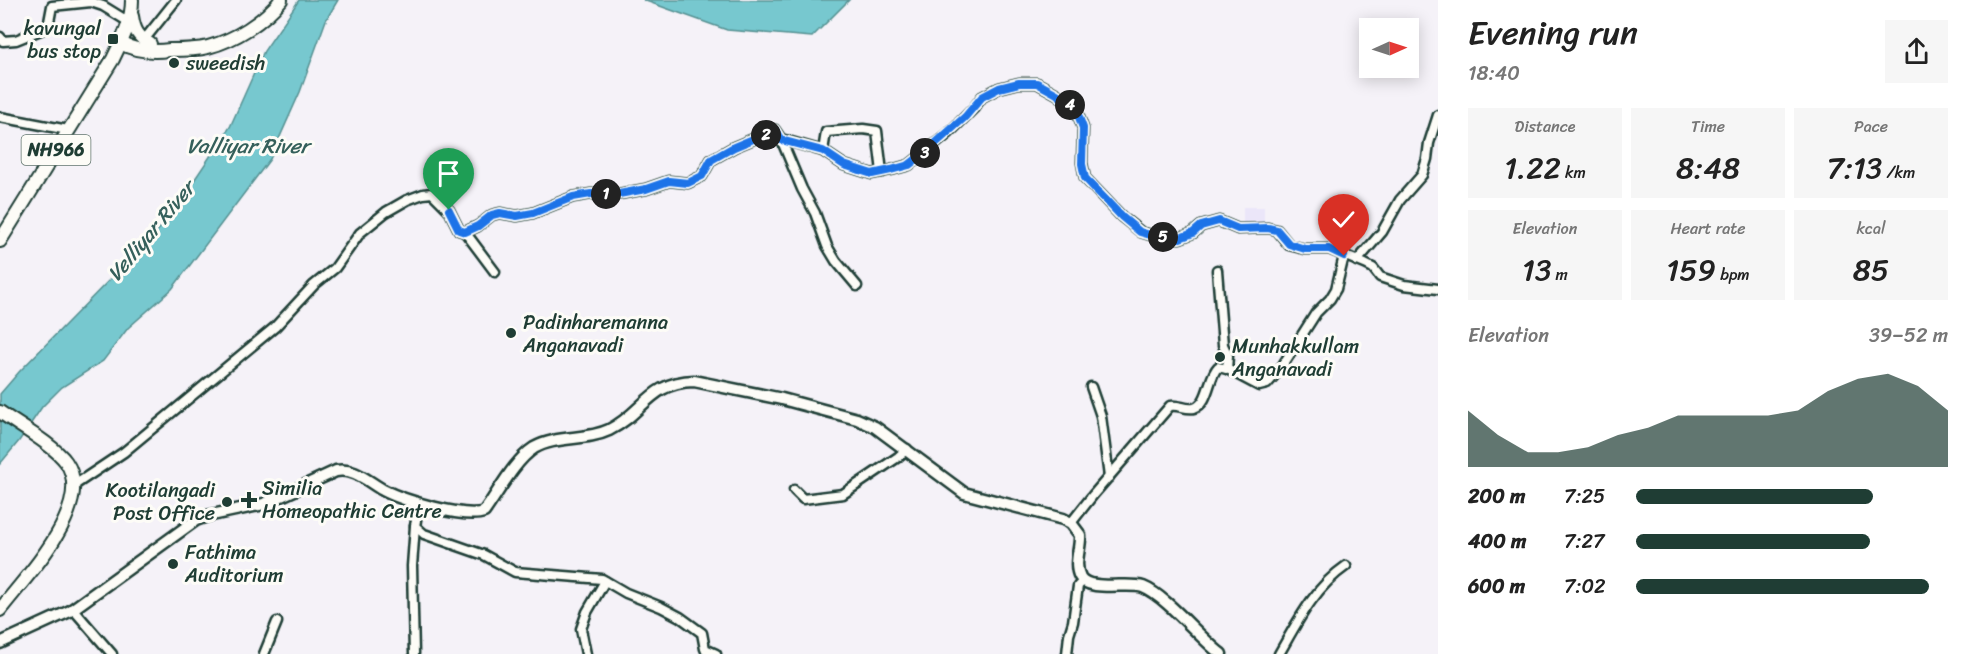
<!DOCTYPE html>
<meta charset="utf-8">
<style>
:root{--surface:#fff;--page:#f6f6f6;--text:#222;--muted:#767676;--accent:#1f3d34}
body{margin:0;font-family:Sriracha,sans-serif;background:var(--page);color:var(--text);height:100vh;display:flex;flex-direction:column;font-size:22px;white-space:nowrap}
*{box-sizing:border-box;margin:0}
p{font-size:20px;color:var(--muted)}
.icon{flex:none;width:33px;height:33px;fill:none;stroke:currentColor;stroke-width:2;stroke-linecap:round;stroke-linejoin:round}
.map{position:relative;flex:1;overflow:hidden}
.sheet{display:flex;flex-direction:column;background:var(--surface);width:540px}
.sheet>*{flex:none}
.needle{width:39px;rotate:87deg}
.tools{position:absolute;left:1359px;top:18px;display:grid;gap:12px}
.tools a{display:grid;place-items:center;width:60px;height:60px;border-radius:0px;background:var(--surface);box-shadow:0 3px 15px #0003;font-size:30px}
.pin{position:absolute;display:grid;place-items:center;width:51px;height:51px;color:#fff;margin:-62px -26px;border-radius:50% 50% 50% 0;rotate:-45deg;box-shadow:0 0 6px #0007}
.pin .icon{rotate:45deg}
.km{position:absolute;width:30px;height:30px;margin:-15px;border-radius:50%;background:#222;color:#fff;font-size:16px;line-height:30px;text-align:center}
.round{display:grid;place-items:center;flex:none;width:63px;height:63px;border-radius:0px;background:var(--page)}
.headline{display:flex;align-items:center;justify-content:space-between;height:102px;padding:0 30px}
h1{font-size:33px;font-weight:600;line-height:45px}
.stats{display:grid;grid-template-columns:repeat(3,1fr);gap:9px;height:102px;padding:6px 30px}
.stats div{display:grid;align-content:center;border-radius:0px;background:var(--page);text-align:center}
.stats b{font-size:30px;font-weight:600}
.stats small{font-size:16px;font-weight:400}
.stats p{font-size:16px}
.chart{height:168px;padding:12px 30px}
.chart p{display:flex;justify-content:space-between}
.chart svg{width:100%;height:108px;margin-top:6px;fill:var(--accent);opacity:.7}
ul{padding:0 30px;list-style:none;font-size:20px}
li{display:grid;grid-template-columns:96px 72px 1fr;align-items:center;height:45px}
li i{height:15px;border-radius:8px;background:var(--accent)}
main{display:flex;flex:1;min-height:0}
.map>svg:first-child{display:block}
.built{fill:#ebe6f9}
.water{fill:#77c8cf;stroke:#549091;stroke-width:1.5}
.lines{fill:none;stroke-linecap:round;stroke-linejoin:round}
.minor-casing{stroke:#1f3d34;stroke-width:13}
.major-casing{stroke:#1f3d34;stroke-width:15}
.highway-casing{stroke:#1f3d34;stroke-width:16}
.minor{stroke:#fdfcf7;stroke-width:8}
.major{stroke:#fdfcf7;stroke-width:10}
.highway{stroke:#fdfcf7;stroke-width:12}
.route-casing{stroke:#fff;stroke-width:12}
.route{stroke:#1a73e8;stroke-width:8}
.poi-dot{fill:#1f3d34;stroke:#fdfcf7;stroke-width:2}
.labels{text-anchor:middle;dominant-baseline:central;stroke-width:6;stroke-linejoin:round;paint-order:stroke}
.shield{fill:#fdfcf7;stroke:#62766e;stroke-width:1.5}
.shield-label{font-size:18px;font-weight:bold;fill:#1f3d34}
.poi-label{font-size:20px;fill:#1f3d34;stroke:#fdfcf7;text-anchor:start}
.water-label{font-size:21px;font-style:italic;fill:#35605b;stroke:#fdfcf7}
</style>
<main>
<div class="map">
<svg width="1438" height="654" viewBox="0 0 1438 654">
<rect width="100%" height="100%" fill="#f5f2f8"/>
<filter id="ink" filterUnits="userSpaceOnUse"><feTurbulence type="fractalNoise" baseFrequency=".0167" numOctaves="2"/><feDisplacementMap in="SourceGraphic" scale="12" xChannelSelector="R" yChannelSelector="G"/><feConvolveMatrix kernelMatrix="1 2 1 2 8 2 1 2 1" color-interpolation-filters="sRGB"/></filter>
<g filter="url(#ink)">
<rect class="built" x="1243" y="207" width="21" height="17"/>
<g class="water">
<path d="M 299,0 L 338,0 L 326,20 L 300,92 L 270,159 L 172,289 L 128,328 L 103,361 L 62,387 L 42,407 L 19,441 L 0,464 L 0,394 L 19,372 L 166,222 L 230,127 L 264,51 Z"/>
<path d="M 643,0 L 849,0 L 812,37 L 727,30 Z"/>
</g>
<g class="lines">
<defs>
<g id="minor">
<path d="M 0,37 L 3,41 L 16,40 L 48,27 L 52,6 L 91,2 L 103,6 L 129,22"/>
<path d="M 144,40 L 176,0"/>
<path d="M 0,117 L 68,130"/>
<path d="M 781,139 L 802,189 L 815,213 L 827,246 L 836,261 L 857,286"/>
<path d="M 823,151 L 826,132 L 863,129 L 877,131 L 882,172"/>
<path d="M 465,232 L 495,272"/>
<path d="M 1357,261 L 1382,232 L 1400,200 L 1422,175 L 1427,159 L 1429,143 L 1438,115"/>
<path d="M 1217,270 L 1223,345 L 1228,356 L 1227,369"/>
<path d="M 1091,387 L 1101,416 L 1109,477"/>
<path d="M 73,486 L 124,452 L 275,327 L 314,285 L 335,268 L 360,233 L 386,212 L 407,200 L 423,194 L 432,193 L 449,210 L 459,230 L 465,232 L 478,226 L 492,215 L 500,213 L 517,216 L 533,213 L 573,197 L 591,194 L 619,194 L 646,189 L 669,181 L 688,183 L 702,176 L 711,160 L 734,147 L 775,130 L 781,139 L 823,151 L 844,165 L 872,174 L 891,170 L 909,165 L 928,150 L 949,133 L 974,108 L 982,97 L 999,88 L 1019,83 L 1037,83 L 1057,94 L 1076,109 L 1083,128 L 1082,163 L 1085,178 L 1122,217 L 1141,232 L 1157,237 L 1180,238 L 1193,233 L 1201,226 L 1219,221 L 1238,229 L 1268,228 L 1277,230 L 1289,245 L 1305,249 L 1329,249 L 1365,264 L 1373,268 L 1380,277 L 1404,285 L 1438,289"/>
<path d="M 794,490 L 803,499 L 843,494 L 898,457 L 907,449"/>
<path d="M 419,503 L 415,526 L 424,534 L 484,555 L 515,572 L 602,579 L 626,593 L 661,607 L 680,617 L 702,633 L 705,649 L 716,654"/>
<path d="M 1071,523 L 1093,495 L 1170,406 C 1178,404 1186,410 1194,408 C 1209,404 1208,377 1218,367 L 1227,369 L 1259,386 L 1267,384 L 1281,368 L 1316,313 L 1330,299 L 1336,289 L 1344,256"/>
<path d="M 73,609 L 112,654"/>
<path d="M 264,654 L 277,622"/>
<path d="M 414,654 L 412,566 L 415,526"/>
<path d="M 586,654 L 581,629 L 587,612 L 605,581"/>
<path d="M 1067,654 L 1069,635 L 1073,622 L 1078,586 L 1083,581"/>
<path d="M 1279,654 C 1298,621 1314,588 1346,566"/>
</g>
<path id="major" d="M 0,643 L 70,611 L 196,520 L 207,516 L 264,504 L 336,471 C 355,468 367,481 383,490 C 402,500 464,519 484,512 C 498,493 514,461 534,448 C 556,435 586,441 609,430 C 644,413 649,382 694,381 L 782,399 L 857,419 L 875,427 L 964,493 L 1063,519 L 1071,523 L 1080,535 C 1081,548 1073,564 1080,577 C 1088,592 1129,582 1143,587 C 1166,596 1199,637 1221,654"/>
<g id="highway">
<path d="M 132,16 C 134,30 138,37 150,44"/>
<path d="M 121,43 C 136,52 153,52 170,50 C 182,50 196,50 208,47 C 235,40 263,22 281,0"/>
<path d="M 0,241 L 113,59 C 122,40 132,22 132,0"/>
<path d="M 0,412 C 18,425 54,445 66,462 C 96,506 25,577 0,610"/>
</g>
</defs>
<use href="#minor" class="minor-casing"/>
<use href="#major" class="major-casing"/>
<use href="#highway" class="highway-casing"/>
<use href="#minor" class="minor"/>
<use href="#major" class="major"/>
<use href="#highway" class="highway"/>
</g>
</g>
<g class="lines" filter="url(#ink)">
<defs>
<path id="route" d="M 449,210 L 459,230 L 465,232 L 478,226 L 492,215 L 500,213 L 517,216 L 533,213 L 573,197 L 591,194 L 619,194 L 646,189 L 669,181 L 688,183 L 702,176 L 711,160 L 734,147 L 775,130 L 781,140 L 823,151 L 844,165 L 872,174 L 891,170 L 909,165 L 928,150 L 965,117 L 982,97 L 999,88 L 1019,83 L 1037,83 L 1057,94 L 1076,109 L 1083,128 L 1082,164 L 1085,178 L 1122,217 L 1140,232 L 1157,237 L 1180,238 L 1193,233 L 1201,226 L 1219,221 L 1238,229 L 1268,228 L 1277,230 L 1289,244 L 1305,249 L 1329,249 L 1344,256"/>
</defs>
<use href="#route" class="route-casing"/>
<use href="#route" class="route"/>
</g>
<g class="poi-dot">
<rect x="107" y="33" width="12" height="12" rx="3"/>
<circle cx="174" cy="63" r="6"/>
<circle cx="511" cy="333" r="6"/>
<circle cx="1220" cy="357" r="6"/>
<path d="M246 491h6v6h6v6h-6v6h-6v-6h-6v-6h6z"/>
<circle cx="227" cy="502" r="6"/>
<circle cx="173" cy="564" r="6"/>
</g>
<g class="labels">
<rect class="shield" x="21.5" y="135" width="69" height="30" rx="4.5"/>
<g class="shield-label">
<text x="56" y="150">NH966</text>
</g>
<g class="poi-label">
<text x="101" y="28" text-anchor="end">kavungal<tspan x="101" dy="23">bus stop</tspan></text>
<text x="186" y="63">sweedish</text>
<text x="523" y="322">Padinharemanna<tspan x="523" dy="23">Anganavadi</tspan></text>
<text x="1232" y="346">Munhakkullam<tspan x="1232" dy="23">Anganavadi</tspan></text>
<text x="262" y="488">Similia<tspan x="262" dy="23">Homeopathic Centre</tspan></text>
<text x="215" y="490" text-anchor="end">Kootilangadi<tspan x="215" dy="23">Post Office</tspan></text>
<text x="185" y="552">Fathima<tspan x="185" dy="23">Auditorium</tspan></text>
</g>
<g class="water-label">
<text x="248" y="146">Valliyar River</text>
<text transform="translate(151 231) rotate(-50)">Velliyar River</text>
</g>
</g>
</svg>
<div class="tools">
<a><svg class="needle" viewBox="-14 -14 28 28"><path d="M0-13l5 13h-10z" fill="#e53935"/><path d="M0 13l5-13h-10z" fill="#767676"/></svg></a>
</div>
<div class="pin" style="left:449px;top:210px;background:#1e9e55"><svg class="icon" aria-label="arrive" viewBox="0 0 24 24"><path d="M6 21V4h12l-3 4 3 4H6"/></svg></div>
<div class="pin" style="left:1344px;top:256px;background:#d93025"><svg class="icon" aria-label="check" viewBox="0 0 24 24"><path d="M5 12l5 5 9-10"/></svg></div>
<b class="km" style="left:606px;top:194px">1</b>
<b class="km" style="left:766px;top:135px">2</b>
<b class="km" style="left:925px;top:153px">3</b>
<b class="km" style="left:1070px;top:105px">4</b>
<b class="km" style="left:1163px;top:237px">5</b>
</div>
<section class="sheet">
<div class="headline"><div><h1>Evening run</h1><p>18:40</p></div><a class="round"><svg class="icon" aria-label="share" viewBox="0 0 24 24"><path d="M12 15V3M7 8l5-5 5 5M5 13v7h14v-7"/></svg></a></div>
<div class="stats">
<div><p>Distance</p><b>1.22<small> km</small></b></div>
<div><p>Time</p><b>8:48</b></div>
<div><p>Pace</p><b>7:13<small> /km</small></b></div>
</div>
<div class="stats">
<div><p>Elevation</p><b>13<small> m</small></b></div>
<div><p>Heart rate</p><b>159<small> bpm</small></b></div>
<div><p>kcal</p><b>85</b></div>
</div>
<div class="chart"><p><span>Elevation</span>39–52 m</p>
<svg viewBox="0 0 160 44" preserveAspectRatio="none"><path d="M0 44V21L10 31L20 38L30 38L40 36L50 31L60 28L70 23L80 23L90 23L100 23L110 21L120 13L130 8L140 6L150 11L160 21V44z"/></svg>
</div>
<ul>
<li><b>200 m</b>7:25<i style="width:76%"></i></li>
<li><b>400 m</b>7:27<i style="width:75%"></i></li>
<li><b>600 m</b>7:02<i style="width:94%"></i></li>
</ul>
</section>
</main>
